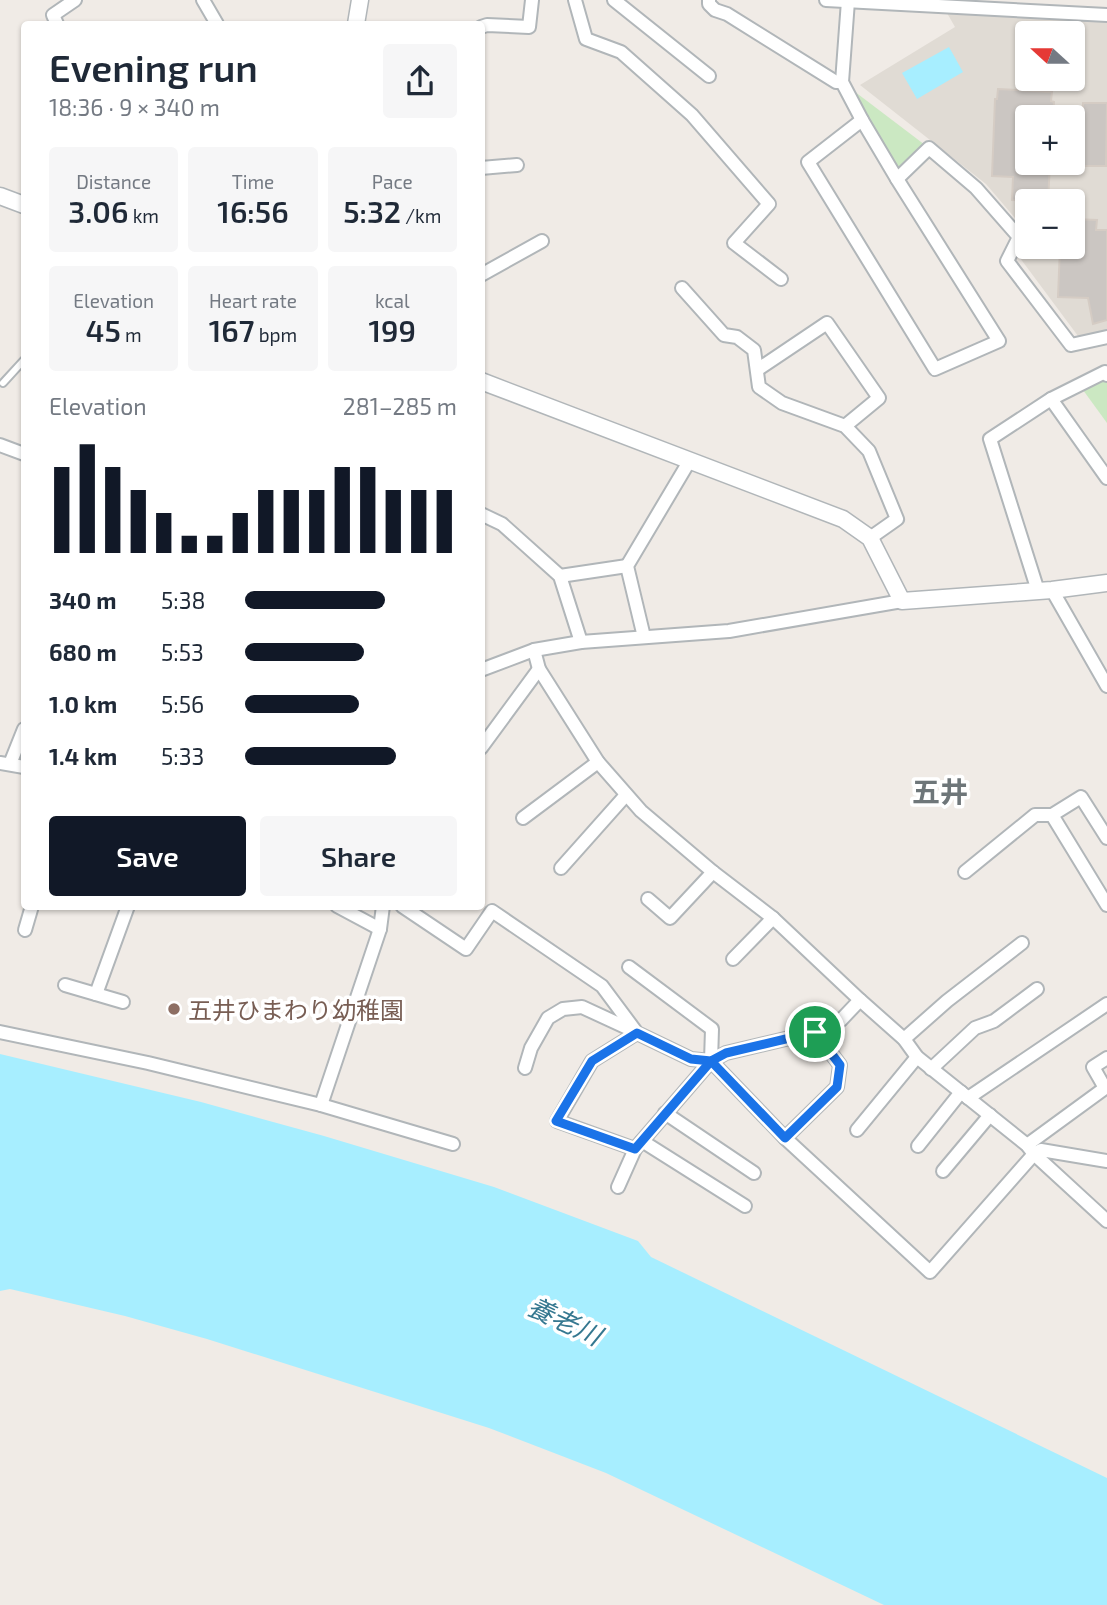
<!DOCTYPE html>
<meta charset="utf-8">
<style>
:root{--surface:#fff;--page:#f6f6f7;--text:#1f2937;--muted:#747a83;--accent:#111827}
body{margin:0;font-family:"Exo 2","Noto Sans JP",sans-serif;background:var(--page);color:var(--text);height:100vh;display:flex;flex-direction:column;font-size:26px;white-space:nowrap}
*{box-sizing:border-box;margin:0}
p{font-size:23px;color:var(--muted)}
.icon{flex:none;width:38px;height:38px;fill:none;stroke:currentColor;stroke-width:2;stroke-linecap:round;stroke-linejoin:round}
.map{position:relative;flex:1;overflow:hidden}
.details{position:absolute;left:21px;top:21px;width:464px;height:889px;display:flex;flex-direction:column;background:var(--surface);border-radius:7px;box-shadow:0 2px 5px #0004}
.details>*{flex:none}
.needle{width:46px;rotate:291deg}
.fabs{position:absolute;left:1015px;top:21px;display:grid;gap:14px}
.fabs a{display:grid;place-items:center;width:70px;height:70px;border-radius:7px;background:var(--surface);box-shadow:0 2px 5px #0004;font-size:35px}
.pin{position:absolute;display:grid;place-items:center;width:60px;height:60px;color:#fff;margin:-30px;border:4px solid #fff;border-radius:50%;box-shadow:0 2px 7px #0007}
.round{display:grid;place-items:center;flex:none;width:74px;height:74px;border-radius:7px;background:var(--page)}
.summary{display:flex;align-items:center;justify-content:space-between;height:119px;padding:0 28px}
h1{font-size:38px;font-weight:600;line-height:52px}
.metrics{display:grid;grid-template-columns:repeat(3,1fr);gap:10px;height:119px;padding:7px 28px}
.metrics div{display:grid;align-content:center;border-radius:7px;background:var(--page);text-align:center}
.metrics b{font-size:30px;font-weight:600}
.metrics small{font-size:19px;font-weight:400}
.metrics p{font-size:19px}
.chart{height:196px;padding:14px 28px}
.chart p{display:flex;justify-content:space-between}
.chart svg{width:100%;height:126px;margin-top:7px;stroke:var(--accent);stroke-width:6}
.button{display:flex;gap:14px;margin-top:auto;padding:14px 28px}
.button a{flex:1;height:80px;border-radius:7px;background:var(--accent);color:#fff;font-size:28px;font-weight:600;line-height:80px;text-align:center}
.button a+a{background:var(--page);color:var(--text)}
ul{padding:0 28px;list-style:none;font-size:23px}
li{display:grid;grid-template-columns:112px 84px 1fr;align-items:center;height:52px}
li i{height:18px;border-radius:9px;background:var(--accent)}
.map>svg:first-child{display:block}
.education{fill:#e0dbd4;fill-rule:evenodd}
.green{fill:#cbe8c2}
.water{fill:#a7eeff}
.building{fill:#cbc6c2;stroke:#d5ccc4;stroke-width:2}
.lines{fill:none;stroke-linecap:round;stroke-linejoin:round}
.service-casing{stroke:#b1b6b9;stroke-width:10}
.minor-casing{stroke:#b1b6b9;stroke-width:16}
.tertiary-casing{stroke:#b1b6b9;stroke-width:19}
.service{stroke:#fff;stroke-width:6}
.minor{stroke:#fff;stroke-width:12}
.tertiary{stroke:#fff;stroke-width:16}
.route-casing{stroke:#fff;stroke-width:14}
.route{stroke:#1a73e8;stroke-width:9}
.education-dot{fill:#8d6e63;stroke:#fff;stroke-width:2.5}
.labels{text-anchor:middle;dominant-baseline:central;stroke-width:7;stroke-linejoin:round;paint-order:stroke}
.education-label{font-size:24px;fill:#785e54;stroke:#fff;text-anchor:start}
.water-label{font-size:26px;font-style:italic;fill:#357890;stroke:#fff}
.quarter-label{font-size:28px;font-weight:bold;fill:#6e7679;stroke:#fff}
</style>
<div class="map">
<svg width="1107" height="1605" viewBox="0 0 1107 1605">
<rect width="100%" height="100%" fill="#f0ebe6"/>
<path class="education" d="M 947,13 L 1107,22 L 1107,330 L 1078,336 L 1020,258 L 1029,247 L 1073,247 L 1073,201 L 1027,201 L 1027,232 L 986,184 L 860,85 L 955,27 ZM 1027,33 L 1073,33 L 1073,79 L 1027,79 ZM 1027,117 L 1073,117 L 1073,163 L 1027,163 Z"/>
<g class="green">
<path d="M 842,82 L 929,148 L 897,179 Z"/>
<path d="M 1099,381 L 1107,382 L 1107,423 L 1083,390 Z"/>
</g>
<g class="water">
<path d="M 949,47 L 963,72 L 917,99 L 902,73 Z"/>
<path d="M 0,1054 L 201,1102 L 324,1136 L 494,1187 L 638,1241 L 651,1257 L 1107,1478 L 1107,1605 L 884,1605 L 606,1473 L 489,1428 L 207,1339 L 125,1316 L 10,1289 L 0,1291 Z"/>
</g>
<g class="building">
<path d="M 998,89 L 1052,92 L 1051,101 L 1054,102 L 1053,117 L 1027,117 L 1027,163 L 1050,163 L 1048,201 L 1012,200 L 1013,177 L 992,176 L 995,99 L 997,99 Z"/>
<path d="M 1083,103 L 1107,103 L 1106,166 L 1081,166 L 1081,158 L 1073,158 L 1073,131 L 1079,131 L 1079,120 L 1083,120 Z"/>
<path d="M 1073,219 L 1097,220 L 1096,230 L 1107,230 L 1107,320 L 1093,324 L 1088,298 L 1058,297 L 1060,247 L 1073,247 Z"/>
</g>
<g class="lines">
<defs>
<path id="service" d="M 3,383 L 24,360"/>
<g id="minor">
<path d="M 203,0 L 217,24"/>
<path d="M 575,0 L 586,39 L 621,52 L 692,115 L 769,204 L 734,243 L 781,279"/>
<path d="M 614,0 L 709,76"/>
<path d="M 709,0 L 709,4 L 715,10 L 727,14 L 836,82 L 842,82"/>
<path d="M 826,0 L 1107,15"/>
<path d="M 848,1 L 842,82 L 862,120 L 897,179 L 929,148 L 976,188 L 1019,237 L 1007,261 L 1071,345 L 1107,337"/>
<path d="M 57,24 L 53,15 L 75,0"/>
<path d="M 481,27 L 487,25 L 529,27 L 532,0"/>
<path d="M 862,120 L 808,162 L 935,369 L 999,341 L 897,179"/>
<path d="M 481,168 L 517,165"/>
<path d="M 481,275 L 542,241"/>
<path d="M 682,288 L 724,335 L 737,337 L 754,350 L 759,387 L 782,403 L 845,426 L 869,451 L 897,519 L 870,538"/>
<path d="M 757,370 L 827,323 L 879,398 L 845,426"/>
<path d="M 1051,399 L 1105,372 L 1107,375"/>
<path d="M 0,445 L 24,454"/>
<path d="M 481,514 L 502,524 L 560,576 L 581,642"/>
<path d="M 560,576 L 627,566"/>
<path d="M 1052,590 L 1107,686"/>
<path d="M 1038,591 L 990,439 L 1051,399 L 1107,478"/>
<path d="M 644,637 L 627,566 L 690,460"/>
<path d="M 534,650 L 539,669 L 598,762 L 641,811 L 713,872 L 773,918 L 860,1000 L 904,1039 L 917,1057 L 1027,1145 L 1034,1154 L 1107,1221"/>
<path d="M 481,670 L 534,650 L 581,642 L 729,631 L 902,601"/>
<path d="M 481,748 L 539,669"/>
<path d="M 0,763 L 24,767"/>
<path d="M 10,764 L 24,729"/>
<path d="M 1052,815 L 1107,905"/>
<path d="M 523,818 L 598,762"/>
<path d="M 561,868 L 626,795"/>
<path d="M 965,872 L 1035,815 L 1052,815 L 1081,797 L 1107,838"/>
<path d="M 648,899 L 670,918 L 713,872"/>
<path d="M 337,906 L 380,929"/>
<path d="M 402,906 L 466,949 L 492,911 L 602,986 L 637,1033 L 691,1059 L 711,1061 L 785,1138 L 930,1272 L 1034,1154 L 1041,1150 L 1107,1161"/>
<path d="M 25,930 L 32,906"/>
<path d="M 733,959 L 773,918"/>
<path d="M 629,967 L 712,1029 L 711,1061"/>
<path d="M 65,985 L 123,1002"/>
<path d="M 96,994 L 128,906"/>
<path d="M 0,1032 L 148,1063 L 321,1105 L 453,1144"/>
<path d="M 904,1039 L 947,1001 L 1022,943"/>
<path d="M 525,1068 L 531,1048 L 548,1018 L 563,1009 L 582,1007 L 634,1031"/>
<path d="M 931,1069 L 975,1028 L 994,1021 L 1037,989"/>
<path d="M 968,1098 L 1107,1004"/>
<path d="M 321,1105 L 380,929 L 383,906"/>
<path d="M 665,1113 L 754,1173"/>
<path d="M 857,1130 L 917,1057"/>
<path d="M 785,1138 L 837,1087 L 840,1065 L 815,1032"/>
<path d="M 642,1141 L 745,1206"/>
<path d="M 1027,1145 L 1105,1088 L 1093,1067 L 1107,1058"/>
<path d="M 918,1146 L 961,1092"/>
<path d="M 635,1149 L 557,1121 L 592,1061 L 637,1033"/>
<path d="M 943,1171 L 990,1115"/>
<path d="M 618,1187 L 635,1149 L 711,1061 L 726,1053 L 815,1032 L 841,1020 L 860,1000"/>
</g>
<g id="tertiary">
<path d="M 356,24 L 360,0"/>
<path d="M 0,196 L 24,205"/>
<path d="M 481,381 L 843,519 L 870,538 L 902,601 L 1052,590 L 1107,583"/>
</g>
</defs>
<use href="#service" class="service-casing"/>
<use href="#minor" class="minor-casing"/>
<use href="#tertiary" class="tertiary-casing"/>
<use href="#service" class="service"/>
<use href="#minor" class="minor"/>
<use href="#tertiary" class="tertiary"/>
</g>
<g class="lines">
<defs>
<path id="route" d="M 815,1032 L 726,1053 L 711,1061 L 691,1059 L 637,1033 L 592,1061 L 556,1121 L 635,1149 L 711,1061 L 785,1138 L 837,1087 L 840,1065 L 815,1032"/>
</defs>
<use href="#route" class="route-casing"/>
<use href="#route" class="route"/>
</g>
<circle class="education-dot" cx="174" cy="1009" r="7"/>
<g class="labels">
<g class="education-label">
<text x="188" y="1009">五井ひまわり幼稚園</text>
</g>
<g class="water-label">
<text transform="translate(565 1320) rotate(25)">養老川</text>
</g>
<g class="quarter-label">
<text x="940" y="791">五井</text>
</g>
</g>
</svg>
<div class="fabs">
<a><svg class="needle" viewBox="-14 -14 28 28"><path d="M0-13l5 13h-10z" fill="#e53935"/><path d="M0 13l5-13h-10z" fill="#747a83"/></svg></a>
<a>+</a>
<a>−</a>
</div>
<div class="pin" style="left:815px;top:1032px;background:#1e9e55"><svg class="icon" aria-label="arrive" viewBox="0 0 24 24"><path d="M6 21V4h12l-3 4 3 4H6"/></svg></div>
<section class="details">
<div class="summary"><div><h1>Evening run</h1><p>18:36 · 9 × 340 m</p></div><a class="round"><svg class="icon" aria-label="share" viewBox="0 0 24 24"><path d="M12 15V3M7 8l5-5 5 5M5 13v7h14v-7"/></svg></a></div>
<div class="metrics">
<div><p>Distance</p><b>3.06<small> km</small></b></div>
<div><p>Time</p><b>16:56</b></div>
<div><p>Pace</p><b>5:32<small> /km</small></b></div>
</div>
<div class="metrics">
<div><p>Elevation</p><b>45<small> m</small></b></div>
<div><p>Heart rate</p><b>167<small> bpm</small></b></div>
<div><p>kcal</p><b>199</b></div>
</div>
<div class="chart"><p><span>Elevation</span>281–285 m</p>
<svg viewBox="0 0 160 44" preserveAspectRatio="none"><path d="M5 44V14M15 44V6M25 44V14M35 44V22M45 44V30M55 44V38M65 44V38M75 44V30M85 44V22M95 44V22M105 44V22M115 44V14M125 44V14M135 44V22M145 44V22M155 44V22"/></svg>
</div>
<ul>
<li><b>340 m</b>5:38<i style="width:66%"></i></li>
<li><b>680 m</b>5:53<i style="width:56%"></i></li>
<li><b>1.0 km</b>5:56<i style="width:54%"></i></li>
<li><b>1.4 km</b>5:33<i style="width:71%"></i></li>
</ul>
<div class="button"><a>Save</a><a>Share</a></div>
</section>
</div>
